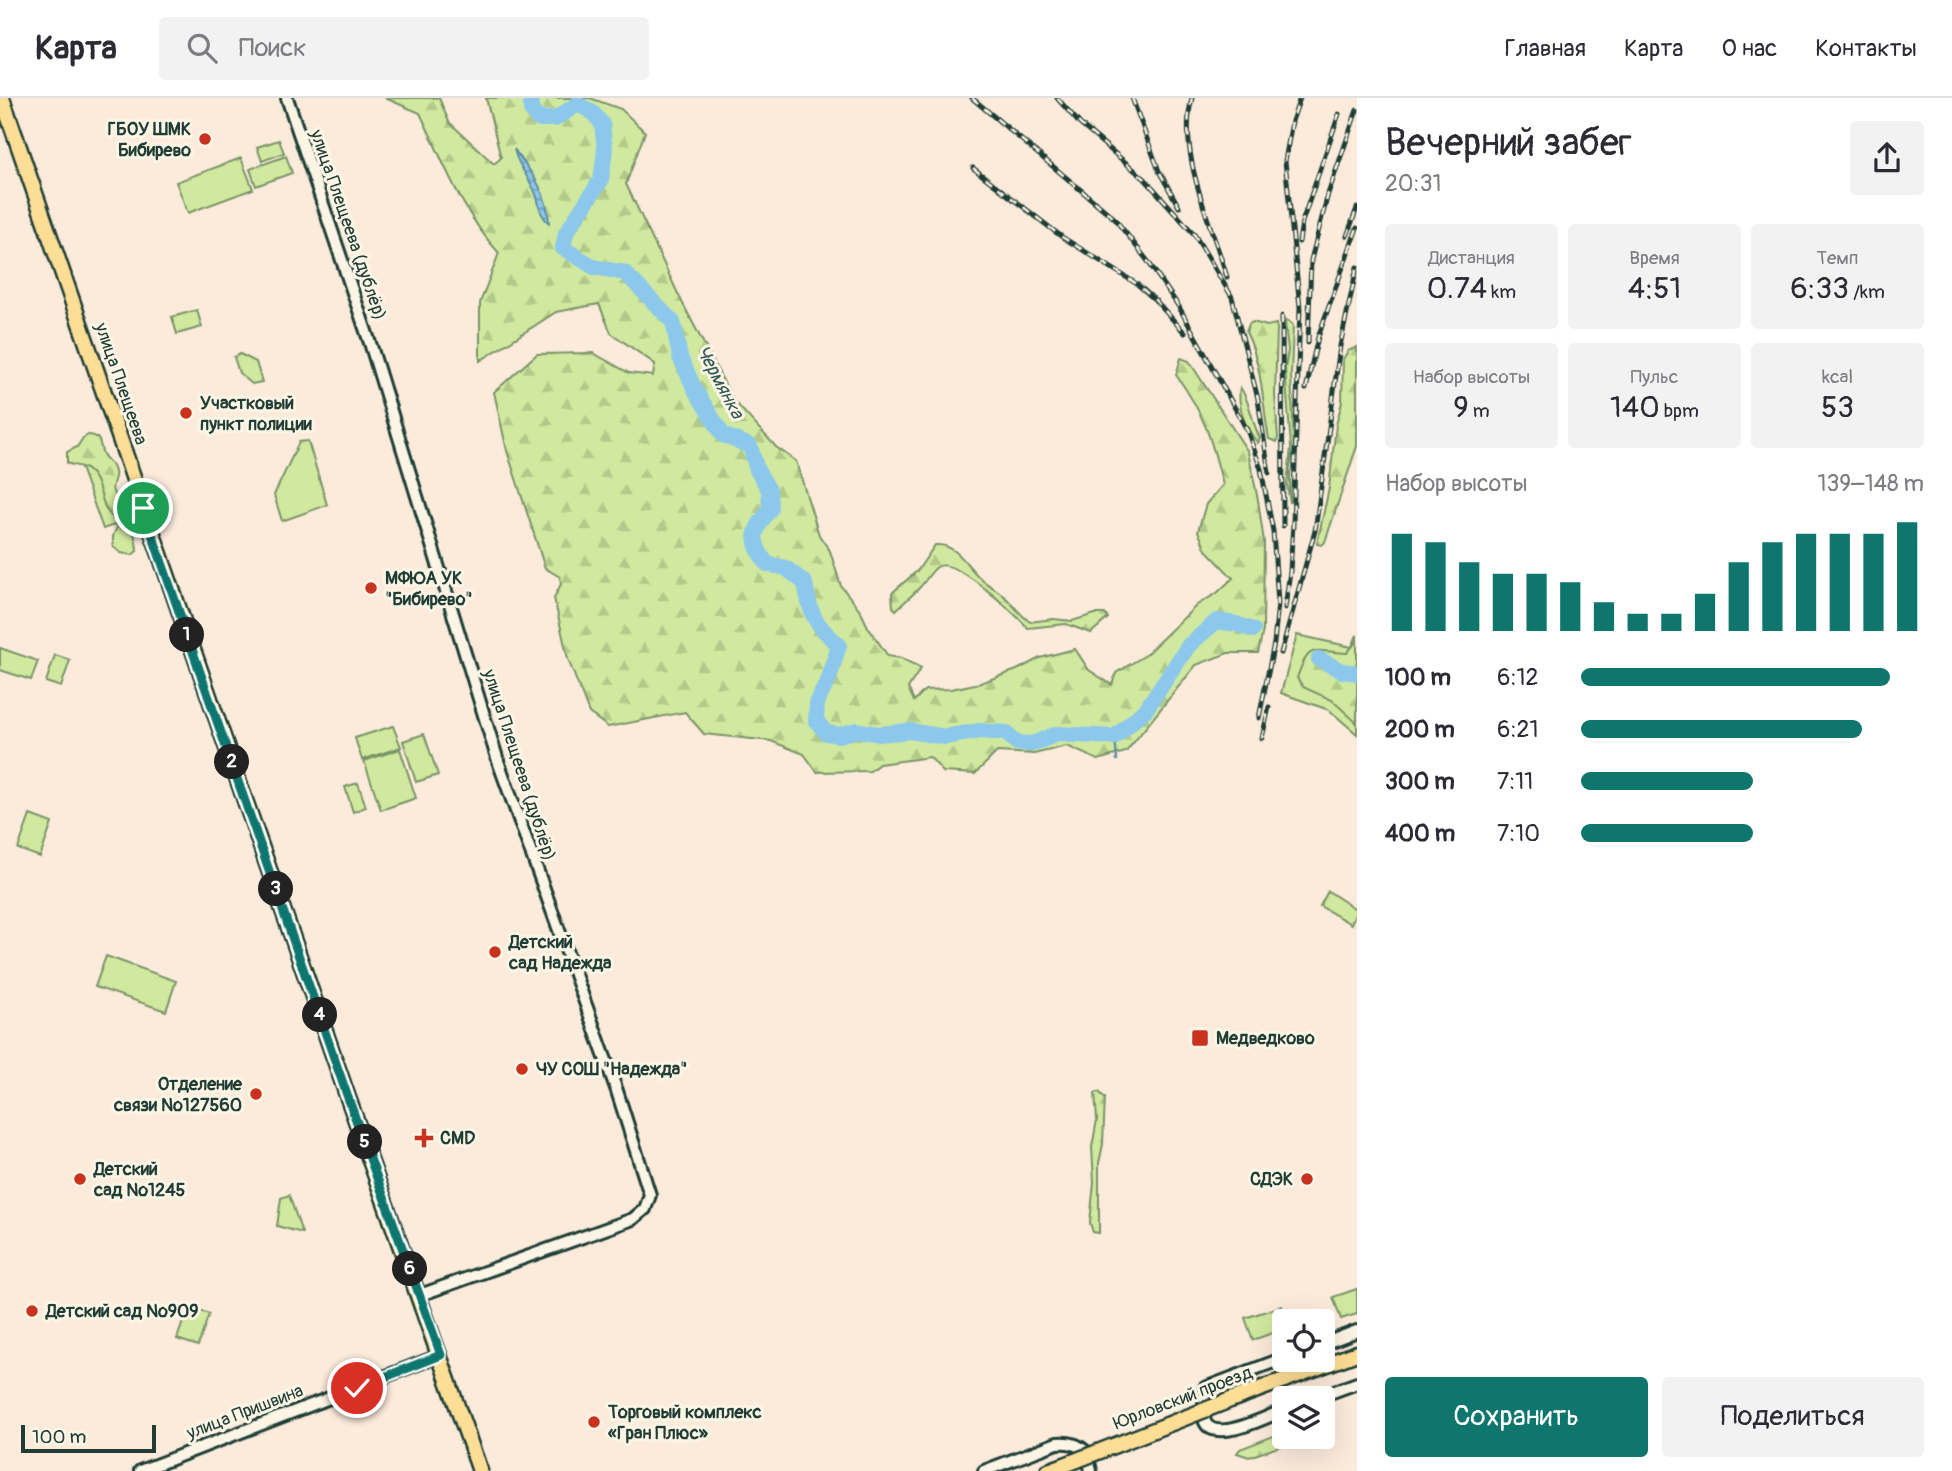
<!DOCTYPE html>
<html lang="ru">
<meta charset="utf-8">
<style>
:root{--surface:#fff;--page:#f2f2f3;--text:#2b2b33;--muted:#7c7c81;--line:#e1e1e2;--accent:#0f766e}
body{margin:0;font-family:Pangolin,sans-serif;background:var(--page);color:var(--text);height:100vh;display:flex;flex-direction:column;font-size:26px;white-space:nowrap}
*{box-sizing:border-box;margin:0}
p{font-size:23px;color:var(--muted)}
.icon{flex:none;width:38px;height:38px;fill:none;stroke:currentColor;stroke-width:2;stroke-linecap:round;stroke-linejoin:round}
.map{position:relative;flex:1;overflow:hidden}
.side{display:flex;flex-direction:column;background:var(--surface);width:595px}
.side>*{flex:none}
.controls{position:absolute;left:1272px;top:1211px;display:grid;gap:14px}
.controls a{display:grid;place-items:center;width:63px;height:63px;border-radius:7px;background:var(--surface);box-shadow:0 7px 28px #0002;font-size:35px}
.scale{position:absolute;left:21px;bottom:18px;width:135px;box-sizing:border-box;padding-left:7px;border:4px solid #1f3d34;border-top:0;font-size:19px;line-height:24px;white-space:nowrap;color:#1f3d34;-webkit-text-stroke:5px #fcf5e5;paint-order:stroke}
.pin{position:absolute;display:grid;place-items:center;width:60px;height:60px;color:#fff;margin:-30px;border:4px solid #fff;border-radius:50%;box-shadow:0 2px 7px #0007}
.km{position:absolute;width:35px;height:35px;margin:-18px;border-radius:50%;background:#222;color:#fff;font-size:19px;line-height:35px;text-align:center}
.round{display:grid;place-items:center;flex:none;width:74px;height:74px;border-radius:7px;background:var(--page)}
.overview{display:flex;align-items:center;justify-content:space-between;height:119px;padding:0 28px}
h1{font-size:38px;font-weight:600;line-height:52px}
.metrics{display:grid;grid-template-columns:repeat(3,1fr);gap:10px;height:119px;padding:7px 28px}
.metrics div{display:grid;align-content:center;border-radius:7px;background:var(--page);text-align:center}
.metrics b{font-size:30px;font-weight:600}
.metrics small{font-size:19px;font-weight:400}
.metrics p{font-size:19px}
.chart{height:196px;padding:14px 28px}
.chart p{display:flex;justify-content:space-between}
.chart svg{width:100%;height:126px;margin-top:7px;stroke:var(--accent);stroke-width:6}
.primary-button{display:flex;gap:14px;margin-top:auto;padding:14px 28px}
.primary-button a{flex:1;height:80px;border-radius:7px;background:var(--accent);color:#fff;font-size:28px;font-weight:600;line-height:80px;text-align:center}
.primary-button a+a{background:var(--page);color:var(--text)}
ul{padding:0 28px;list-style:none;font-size:23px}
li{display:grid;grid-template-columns:112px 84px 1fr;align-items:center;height:52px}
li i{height:18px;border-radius:9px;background:var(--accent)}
header{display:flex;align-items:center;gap:42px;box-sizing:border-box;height:98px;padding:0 35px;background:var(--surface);border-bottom:2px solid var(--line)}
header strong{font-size:33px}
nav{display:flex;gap:38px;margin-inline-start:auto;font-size:24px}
.search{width:490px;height:63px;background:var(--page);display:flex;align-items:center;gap:18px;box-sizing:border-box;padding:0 24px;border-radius:7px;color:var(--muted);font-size:26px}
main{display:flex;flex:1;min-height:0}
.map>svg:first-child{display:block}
.green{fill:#d1e99e;stroke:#789369;stroke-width:2}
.forest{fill:url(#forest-firs);stroke:#789369;stroke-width:2}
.water{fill:url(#water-rules);stroke:#6090a2;stroke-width:2}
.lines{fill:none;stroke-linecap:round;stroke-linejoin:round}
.stream{stroke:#6090a2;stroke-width:2.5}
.river{stroke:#8cc8ec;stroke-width:16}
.minor-casing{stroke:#1f3d34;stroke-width:16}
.major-casing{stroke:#1f3d34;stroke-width:19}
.minor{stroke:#fcf5e5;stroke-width:10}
.major{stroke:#fdde96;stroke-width:14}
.rail-casing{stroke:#1f3d34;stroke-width:5}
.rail{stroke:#fcf5e5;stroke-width:2.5;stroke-dasharray:8;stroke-linecap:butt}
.major-bridge-casing{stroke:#1f3d34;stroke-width:19;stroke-linecap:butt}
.major-bridge{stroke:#fdde96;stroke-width:14}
.route-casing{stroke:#fff;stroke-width:14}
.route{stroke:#0f766e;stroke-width:9}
.poi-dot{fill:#c8321e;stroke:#fcf5e5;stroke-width:2.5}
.labels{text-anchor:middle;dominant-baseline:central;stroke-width:6;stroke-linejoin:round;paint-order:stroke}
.poi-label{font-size:18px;font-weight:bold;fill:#1f3d34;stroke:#fcf5e5;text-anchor:start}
.street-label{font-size:18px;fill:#1f3d34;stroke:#fcf5e5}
.water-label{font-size:19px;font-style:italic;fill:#355959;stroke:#fcf5e5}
</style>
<header>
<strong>Карта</strong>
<div class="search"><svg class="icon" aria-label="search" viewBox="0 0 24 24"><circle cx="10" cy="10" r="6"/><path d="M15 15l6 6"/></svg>Поиск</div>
<nav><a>Главная</a><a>Карта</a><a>О нас</a><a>Контакты</a></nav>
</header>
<main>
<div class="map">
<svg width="1357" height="1373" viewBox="0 0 1357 1373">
<defs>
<pattern id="forest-firs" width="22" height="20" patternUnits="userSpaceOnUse" patternTransform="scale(1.75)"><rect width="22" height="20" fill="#d1e99e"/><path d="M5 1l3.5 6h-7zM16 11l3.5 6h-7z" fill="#b3c989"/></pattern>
<pattern id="water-rules" width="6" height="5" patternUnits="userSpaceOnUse" patternTransform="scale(1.75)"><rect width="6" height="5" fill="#8cc8ec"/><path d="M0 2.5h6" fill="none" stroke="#72a4c0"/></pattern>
</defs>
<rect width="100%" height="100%" fill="#fcebdb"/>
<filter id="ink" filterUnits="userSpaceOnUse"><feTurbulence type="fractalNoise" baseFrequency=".0143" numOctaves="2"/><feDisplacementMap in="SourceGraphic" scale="14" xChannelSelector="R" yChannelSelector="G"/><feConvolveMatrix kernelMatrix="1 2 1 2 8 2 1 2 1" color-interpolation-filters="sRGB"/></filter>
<g filter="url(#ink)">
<g class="green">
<path d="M 279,42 L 284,55 L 262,63 L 257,49 Z"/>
<path d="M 286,58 L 292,75 L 256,88 L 250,71 Z"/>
<path d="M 241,60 L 253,91 L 188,115 L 176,84 Z"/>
<path d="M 197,212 L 202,229 L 177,236 L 172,219 Z"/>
<path d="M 240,256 L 256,264 L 262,284 L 252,286 L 239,275 L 234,259 Z"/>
<path d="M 308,343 L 327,407 L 282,423 L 274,397 L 299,344 Z"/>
<path d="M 97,361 L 120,425 L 103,431 L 80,367 Z"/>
<path d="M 1297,537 L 1352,549 L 1357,537 L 1357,636 L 1329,612 L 1281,595 Z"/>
<path d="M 0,550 L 38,563 L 31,582 L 0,572 Z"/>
<path d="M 55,557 L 70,562 L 61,589 L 46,584 Z"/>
<path d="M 393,628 L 401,649 L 362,662 L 355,640 Z"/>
<path d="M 424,636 L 438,677 L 416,684 L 403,643 Z"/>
<path d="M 400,651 L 416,700 L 381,712 L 364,663 Z"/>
<path d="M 358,685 L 366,709 L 353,714 L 345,689 Z"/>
<path d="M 30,717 L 52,725 L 40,759 L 18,751 Z"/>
<path d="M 1328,793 L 1357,812 L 1351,826 L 1320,808 Z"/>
<path d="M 106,858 L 176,883 L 166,913 L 95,889 Z"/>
<path d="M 289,1097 L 302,1135 L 277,1128 L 281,1100 Z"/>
<path d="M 1357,1191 L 1357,1216 L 1341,1221 L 1333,1199 Z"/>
<path d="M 1282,1208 L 1287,1223 L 1284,1223 L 1284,1231 L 1253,1242 L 1245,1220 Z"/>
<path d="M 188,1209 L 209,1216 L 198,1248 L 177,1241 Z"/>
</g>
<g class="forest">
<path d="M 385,0 L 439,0 L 449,24 L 494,66 L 501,60 L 486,0 L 590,0 L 621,11 L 645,34 L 626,86 L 682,204 L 733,302 L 776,349 L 796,363 L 819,437 L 830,453 L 841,488 L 860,512 L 868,529 L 888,558 L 901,560 L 921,570 L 908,590 L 914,603 L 925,592 L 951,591 L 980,585 L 1017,572 L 1040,560 L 1075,551 L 1089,572 L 1112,587 L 1116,575 L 1144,558 L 1197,507 L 1217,495 L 1233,480 L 1206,452 L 1198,433 L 1206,406 L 1223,387 C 1211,340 1205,317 1176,277 L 1181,260 L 1189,263 L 1248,354 L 1258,402 L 1264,444 L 1263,533 L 1258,555 L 1228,555 L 1196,567 L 1126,654 L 1098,662 L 1067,648 L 1034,656 L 997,654 L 975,676 L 943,674 L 930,659 L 879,666 L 870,673 L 817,674 L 804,656 L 771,643 L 704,636 L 685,614 L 608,629 L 589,615 L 568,561 L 554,500 L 561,486 L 560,479 L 545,470 L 507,353 L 494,294 L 537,256 L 593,255 L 629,275 L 653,278 L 655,266 L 611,235 L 599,206 L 556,214 L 480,263 L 480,205 L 499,155 C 462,115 443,63 420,15 Z"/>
<path d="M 1287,222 L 1293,227 L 1291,276 L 1294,347 L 1290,370 L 1290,405 L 1287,387 L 1291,349 L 1285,271 L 1288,252 L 1285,225 Z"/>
<path d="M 1253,224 L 1267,228 L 1276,226 L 1277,231 L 1275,297 L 1278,340 L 1277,344 L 1269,341 C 1262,305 1263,268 1246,234 L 1249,226 Z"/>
<path d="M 1357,249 L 1357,348 L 1325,444 L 1322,447 L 1317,446 L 1329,390 L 1336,327 L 1342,304 L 1343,261 L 1348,253 Z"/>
<path d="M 1240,289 C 1251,304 1251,324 1260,340 L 1258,345 C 1245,331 1237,308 1240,289 Z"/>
<path d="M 88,337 C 102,337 99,347 103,356 C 106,363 114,365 115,374 C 117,381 110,386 113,394 C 117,401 117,397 121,402 C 128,409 137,443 137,453 L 132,457 L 121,455 L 113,448 L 113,438 L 118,427 C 115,420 108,417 105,409 C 100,397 98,376 84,370 C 78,367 73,368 67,365 L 67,354 L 77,349 L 83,340 Z"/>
<path d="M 935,447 C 956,445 966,467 979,479 C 985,486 995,490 1002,496 C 1012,505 1019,516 1030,524 L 1053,521 L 1072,523 L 1095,516 L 1105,516 L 1108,520 L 1091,535 L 1066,526 L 1028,530 C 1016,517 954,457 937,469 C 930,474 926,483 920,489 C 913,497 904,504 896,512 L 893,509 L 892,495 L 918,472 Z"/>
<path d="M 1357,543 L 1357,625 L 1332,602 L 1303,589 L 1297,580 C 1309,543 1315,554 1347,555 Z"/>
<path d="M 1099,994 L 1105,1000 L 1103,1046 L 1099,1065 L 1099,1135 L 1093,1134 L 1090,1125 L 1094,1084 L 1092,1049 L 1097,1022 L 1095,995 Z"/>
<path d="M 1284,1334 L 1284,1339 L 1303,1339 L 1293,1344 L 1249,1359 L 1237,1355 L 1240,1351 Z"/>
</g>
<path class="water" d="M 514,51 C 532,75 548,95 549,125 C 539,118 540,105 535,94 C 529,79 517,67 514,51 Z"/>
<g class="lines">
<path class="stream" d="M 1115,639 L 1117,662"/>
<g class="river">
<path d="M 531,0 L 531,12 L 538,21 L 555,21 L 578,6 L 593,15 L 602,26 L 605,52 L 601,82 L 566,135 L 563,150 L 594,169 L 625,175 L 673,224 L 680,259 L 695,292 L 723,337 L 750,348 L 757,372 L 769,392 L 770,411 C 752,435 750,441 767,466 L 786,470 L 805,485 C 810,516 814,526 839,547 L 829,581 L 817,604 L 816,622 L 826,635 L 839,637 L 857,632 L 879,636 L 910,633 L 945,639 L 980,633 L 1006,635 L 1017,645 L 1032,646 L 1057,636 L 1115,639 L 1146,611 L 1189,547 L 1217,523 L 1236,526 L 1253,532"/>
<path d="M 1319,561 L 1342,573 L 1357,575"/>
</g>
<defs>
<g id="minor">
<path d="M 287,0 L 371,248 L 498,663 L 617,993 L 650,1097 L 645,1111 L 633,1121 L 420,1197"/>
<path d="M 1323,1246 L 1357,1233"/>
<path d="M 1284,1260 L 1205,1290 C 1205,1299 1202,1315 1205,1324 C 1215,1346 1269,1318 1284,1312"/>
<path d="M 1316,1300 L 1357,1285"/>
<path d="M 140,1373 L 441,1257"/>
<path d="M 984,1373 L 1057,1345 C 1070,1344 1078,1346 1087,1355 L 1091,1373"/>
</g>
<g id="major">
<path d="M 2,0 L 347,997 L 480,1373"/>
<path d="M 1233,1301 L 1357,1255"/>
<path d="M 1048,1373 L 1062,1368"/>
</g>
</defs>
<use href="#minor" class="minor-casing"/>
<use href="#major" class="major-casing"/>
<use href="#minor" class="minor"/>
<use href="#major" class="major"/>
<defs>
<g id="rail">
<path d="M 972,0 L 1114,120 L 1147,162 L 1179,209 L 1247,332 L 1261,371 L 1273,433 L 1278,505 L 1274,545 L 1259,620"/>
<path d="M 1057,0 L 1080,26 L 1145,81 L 1194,136 L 1232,199 L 1258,301 L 1269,375"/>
<path d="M 1132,0 L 1159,73 L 1179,109"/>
<path d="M 1192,0 C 1177,55 1211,125 1227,179"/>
<path d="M 973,70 L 1062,139 L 1137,186 L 1155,202 L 1185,235"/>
<path d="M 1347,138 L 1357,110"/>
<path d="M 1299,144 L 1302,124 L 1339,16"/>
<path d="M 1282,218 L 1283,428"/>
<path d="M 1308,245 L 1311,162 L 1328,96 L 1357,12"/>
<path d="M 1306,291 L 1318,239 L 1357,130"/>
<path d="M 1285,510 L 1290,473 L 1293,426 L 1300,209 L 1285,63 L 1292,23 L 1300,0"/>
<path d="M 1281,555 L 1315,433 L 1340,248 L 1357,169"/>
<path d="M 1262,640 L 1269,609"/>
</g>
</defs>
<use href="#rail" class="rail-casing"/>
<use href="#rail" class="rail"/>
<defs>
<path id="major-bridge" d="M 1062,1368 L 1233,1301"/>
</defs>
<use href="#major-bridge" class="major-bridge-casing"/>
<use href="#major-bridge" class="major-bridge"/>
</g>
</g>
<g class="lines" filter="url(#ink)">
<defs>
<path id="route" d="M 143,410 L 347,997 L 441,1257 L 357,1290"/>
</defs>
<use href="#route" class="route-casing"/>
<use href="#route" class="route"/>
</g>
<g class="poi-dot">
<circle cx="205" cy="41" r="7"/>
<circle cx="186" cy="315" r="7"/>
<circle cx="371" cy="490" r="7"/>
<circle cx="495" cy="854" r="7"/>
<rect x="1191" y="931" width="18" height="18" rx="3.5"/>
<circle cx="522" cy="971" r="7"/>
<circle cx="256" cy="996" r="7"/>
<path d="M420.5 1029.5h7v7h7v7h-7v7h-7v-7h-7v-7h7z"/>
<circle cx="80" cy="1081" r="7"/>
<circle cx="1307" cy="1081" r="7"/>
<circle cx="32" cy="1213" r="7"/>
<circle cx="594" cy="1324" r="7"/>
</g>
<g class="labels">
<g class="poi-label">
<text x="191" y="31" text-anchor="end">ГБОУ ШМК<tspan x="191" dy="21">Бибирево</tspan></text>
<text x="200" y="305">Участковый<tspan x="200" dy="21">пункт полиции</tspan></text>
<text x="385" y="480">МФЮА УК<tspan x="385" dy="21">"Бибирево"</tspan></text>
<text x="509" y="844">Детский<tspan x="509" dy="21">сад Надежда</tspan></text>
<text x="1216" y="940">Медведково</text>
<text x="536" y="971">ЧУ СОШ "Надежда"</text>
<text x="242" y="986" text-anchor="end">Отделение<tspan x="242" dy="21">связи №127560</tspan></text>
<text x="440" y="1040">CMD</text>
<text x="94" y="1071">Детский<tspan x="94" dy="21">сад №1245</tspan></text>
<text x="1293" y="1081" text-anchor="end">СДЭК</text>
<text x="46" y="1213">Детский сад №909</text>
<text x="608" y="1314">Торговый комплекс<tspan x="608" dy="21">«Гран Плюс»</tspan></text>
</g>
<g class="street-label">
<text transform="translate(348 127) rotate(71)">улица Плещеева (дублёр)</text>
<text transform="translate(121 286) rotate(71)">улица Плещеева</text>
<text transform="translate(519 667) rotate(72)">улица Плещеева (дублёр)</text>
<text transform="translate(1183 1300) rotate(-21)">Юрловский проезд</text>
<text transform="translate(245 1314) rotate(-21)">улица Пришвина</text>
</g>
<g class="water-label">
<text transform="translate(720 284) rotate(62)">Чермянка</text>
</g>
</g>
</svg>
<div class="controls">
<a><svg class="icon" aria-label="locate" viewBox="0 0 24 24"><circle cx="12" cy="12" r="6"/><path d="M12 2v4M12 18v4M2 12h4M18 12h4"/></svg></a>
<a><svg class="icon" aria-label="layers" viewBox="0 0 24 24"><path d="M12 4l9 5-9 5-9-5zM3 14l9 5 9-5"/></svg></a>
</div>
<div class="scale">100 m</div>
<div class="pin" style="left:143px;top:410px;background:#1e9e55"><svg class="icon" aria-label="arrive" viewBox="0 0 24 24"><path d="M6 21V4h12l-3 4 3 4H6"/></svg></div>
<div class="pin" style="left:357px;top:1290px;background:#d93025"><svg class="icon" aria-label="check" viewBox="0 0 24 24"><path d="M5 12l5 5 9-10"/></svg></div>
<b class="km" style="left:187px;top:537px">1</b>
<b class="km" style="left:232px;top:664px">2</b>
<b class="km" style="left:276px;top:791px">3</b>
<b class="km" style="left:320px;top:917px">4</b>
<b class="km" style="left:365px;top:1044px">5</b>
<b class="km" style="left:410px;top:1171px">6</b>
</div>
<section class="side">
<div class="overview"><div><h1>Вечерний забег</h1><p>20:31</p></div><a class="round"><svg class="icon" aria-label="share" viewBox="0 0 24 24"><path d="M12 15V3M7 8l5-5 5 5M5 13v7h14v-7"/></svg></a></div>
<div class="metrics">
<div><p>Дистанция</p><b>0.74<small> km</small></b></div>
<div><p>Время</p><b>4:51</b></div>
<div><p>Темп</p><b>6:33<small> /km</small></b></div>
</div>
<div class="metrics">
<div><p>Набор высоты</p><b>9<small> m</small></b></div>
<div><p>Пульс</p><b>140<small> bpm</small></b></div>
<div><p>kcal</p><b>53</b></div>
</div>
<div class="chart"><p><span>Набор высоты</span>139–148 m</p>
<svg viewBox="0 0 160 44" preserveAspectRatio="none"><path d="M5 44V10M15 44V13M25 44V20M35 44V24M45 44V24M55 44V27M65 44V34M75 44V38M85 44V38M95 44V31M105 44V20M115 44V13M125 44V10M135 44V10M145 44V10M155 44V6"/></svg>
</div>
<ul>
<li><b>100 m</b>6:12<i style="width:90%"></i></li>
<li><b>200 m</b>6:21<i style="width:82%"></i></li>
<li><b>300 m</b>7:11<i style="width:50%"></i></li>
<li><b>400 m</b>7:10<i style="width:50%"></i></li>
</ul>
<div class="primary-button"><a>Сохранить</a><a>Поделиться</a></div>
</section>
</main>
